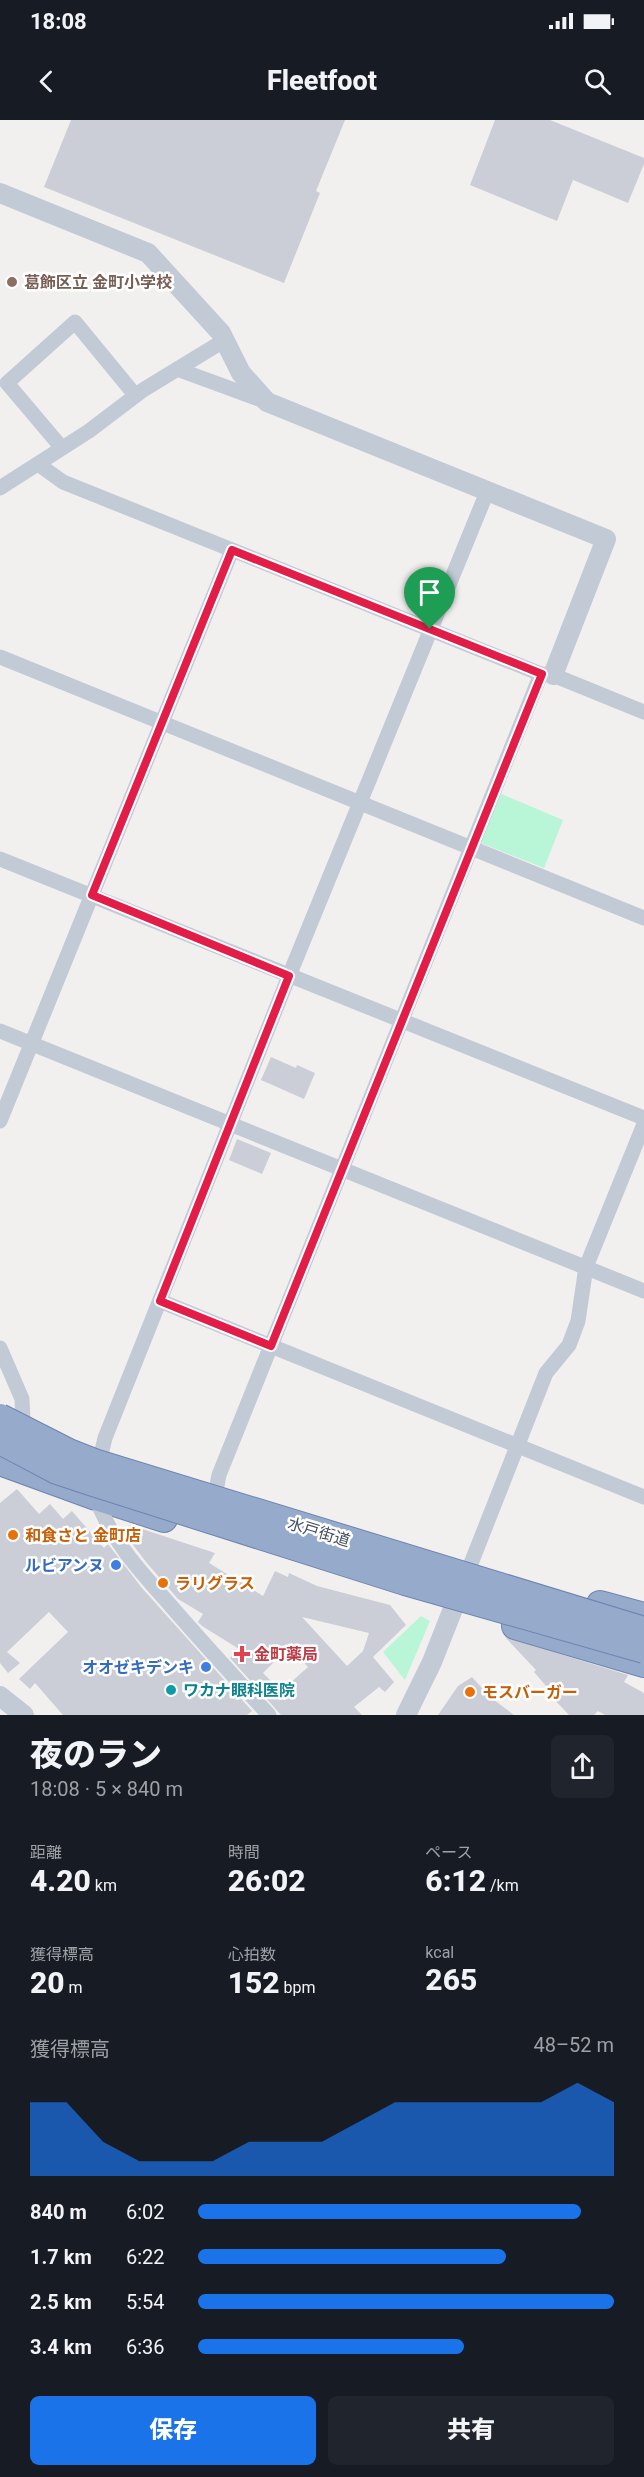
<!DOCTYPE html>
<html lang="ja">
<meta charset="utf-8">
<style>
:root{--surface:#171b24;--page:#20242c;--text:#f1f3f6;--muted:#9ea1a6;--accent:#1a73e8}
body{margin:0;font-family:Roboto,"Noto Sans JP",sans-serif;background:var(--page);color:var(--text);height:100vh;display:flex;flex-direction:column;font-size:22px;white-space:nowrap}
*{box-sizing:border-box;margin:0}
p{font-size:20px;color:var(--muted)}
.icon{flex:none;width:33px;height:33px;fill:none;stroke:currentColor;stroke-width:2;stroke-linecap:round;stroke-linejoin:round}
.map{position:relative;height:1595px;overflow:hidden}
.side{display:flex;flex-direction:column;background:var(--surface);flex:1}
.side>*{flex:none}
.pin{position:absolute;display:grid;place-items:center;width:51px;height:51px;color:#fff;margin:-62px -26px;border-radius:50% 50% 50% 0;rotate:-45deg;box-shadow:0 0 6px #0007}
.pin .icon{rotate:45deg}
.round{display:grid;place-items:center;flex:none;width:63px;height:63px;border-radius:9px;background:var(--page)}
.summary{display:flex;align-items:center;justify-content:space-between;height:102px;padding:0 30px}
h1{font-size:33px;font-weight:800;line-height:45px}
.metrics{display:grid;grid-template-columns:repeat(3,1fr);gap:9px;height:102px;padding:6px 30px}
.metrics div{display:grid;align-content:center}
.metrics b{font-size:30px;font-weight:800}
.metrics small{font-size:16px;font-weight:400}
.metrics p{font-size:16px}
.chart{height:168px;padding:12px 30px}
.chart p{display:flex;justify-content:space-between}
.chart svg{width:100%;height:108px;margin-top:6px;fill:var(--accent);opacity:.7}
.cta{display:flex;gap:12px;margin-top:auto;padding:12px 30px}
.cta a{flex:1;height:69px;border-radius:9px;background:var(--accent);color:#fff;font-size:24px;font-weight:800;line-height:69px;text-align:center}
.cta a+a{background:var(--page);color:var(--text)}
ul{padding:0 30px;list-style:none;font-size:20px}
li{display:grid;grid-template-columns:96px 72px 1fr;align-items:center;height:45px}
li i{height:15px;border-radius:8px;background:var(--accent)}
.status{display:flex;justify-content:space-between;align-items:center;height:42px;padding:0 30px;background:var(--surface);direction:ltr}
.status svg{height:16px;fill:currentColor}
header{display:flex;justify-content:space-between;align-items:center;height:78px;padding:0 30px;background:var(--surface);font-size:27px;font-weight:800}
.map>svg:first-child{display:block}
.green{fill:#b9f5d7}
.building{fill:#cbced6;fill-rule:evenodd}
.lines{fill:none;stroke-linecap:round;stroke-linejoin:round}
.trunk-casing{stroke:#6d85b0;stroke-width:28}
.minor{stroke:#c2cad6;stroke-width:15}
.tertiary{stroke:#c2cad6;stroke-width:20}
.trunk{stroke:#96aacb;stroke-width:26}
.trunk-bridge-casing{stroke:#6d85b0;stroke-width:28;stroke-linecap:butt}
.trunk-bridge{stroke:#96aacb;stroke-width:26}
.route-casing{stroke:#fff;stroke-width:12}
.route{stroke:#e11d48;stroke-width:8}
.education-dot{fill:#8d6e63;stroke:#fff;stroke-width:2}
.food-dot{fill:#e8710a;stroke:#fff;stroke-width:2}
.shop-dot{fill:#3f7fe0;stroke:#fff;stroke-width:2}
.health-dot{fill:#e0444e;stroke:#fff;stroke-width:2}
.culture-dot{fill:#0f9aa8;stroke:#fff;stroke-width:2}
.labels{text-anchor:middle;dominant-baseline:central;stroke-width:5;stroke-linejoin:round;paint-order:stroke}
.education-label{font-size:16px;font-weight:bold;fill:#785e54;stroke:#fff;text-anchor:start}
.street-label{font-size:16px;fill:#455060;stroke:#fff}
.food-label{font-size:16px;font-weight:bold;fill:#c56008;stroke:#fff;text-anchor:start}
.shop-label{font-size:16px;font-weight:bold;fill:#366cbe;stroke:#fff;text-anchor:end}
.health-label{font-size:16px;font-weight:bold;fill:#be3a42;stroke:#fff;text-anchor:start}
.culture-label{font-size:16px;font-weight:bold;fill:#0d838f;stroke:#fff;text-anchor:start}
</style>
<div class="status"><b>18:08</b><svg viewBox="0 0 49 12"><path d="M0 12V9h3v3zM5 12V6h3v6zM10 12V3h3v9zM15 12V0h3v12zM26 1h20v11H26zM47 4h2v5h-2z"/></svg></div>
<header><svg class="icon" aria-label="back" viewBox="0 0 24 24"><path d="M15 5l-7 7 7 7"/></svg>Fleetfoot<svg class="icon" aria-label="search" viewBox="0 0 24 24"><circle cx="10" cy="10" r="6"/><path d="M15 15l6 6"/></svg></header>
<div class="map">
<svg width="644" height="1595" viewBox="0 0 644 1595">
<rect width="100%" height="100%" fill="#f2f0ef"/>
<g class="green">
<path d="M 497,672 L 563,700 L 544,748 L 478,722 Z"/>
<path d="M 421,1496 L 430,1501 L 405,1560 L 383,1532 Z"/>
</g>
<g class="building">
<path d="M 71,0 L 345,0 L 316,71 L 320,73 L 284,163 L 44,67 Z"/>
<path d="M 495,0 L 550,0 L 644,38 L 644,44 L 628,83 L 573,60 L 557,101 L 470,65 Z"/>
<path d="M 271,937 L 296,948 L 297,945 L 315,953 L 304,979 L 261,960 Z"/>
<path d="M 237,1019 L 271,1033 L 262,1054 L 229,1040 Z"/>
<path d="M 17,1369 L 39,1394 L 50,1384 L 63,1399 L 72,1391 L 104,1428 L 108,1424 L 142,1468 L 252,1591 L 247,1595 L 63,1595 L 35,1563 L 30,1569 L 19,1559 L 68,1512 L 49,1492 L 7,1532 L 20,1543 L 8,1553 L 0,1543 L 0,1383 Z"/>
<path d="M 130,1405 L 215,1433 L 209,1443 L 263,1476 L 275,1451 L 288,1457 L 289,1453 L 317,1466 L 390,1485 L 406,1505 L 373,1537 L 394,1562 L 385,1572 L 379,1567 L 354,1587 L 362,1595 L 281,1595 L 230,1538 L 239,1529 L 202,1506 L 198,1502 L 203,1494 L 178,1479 L 146,1442 L 124,1413 ZM 302,1497 L 369,1513 L 363,1531 L 347,1546 ZM 289,1527 L 308,1547 L 281,1571 L 263,1553 Z"/>
<path d="M 505,1517 L 628,1555 L 624,1562 L 644,1573 L 644,1595 L 605,1595 L 598,1591 L 594,1595 L 569,1595 L 550,1575 L 552,1573 L 534,1552 L 536,1550 Z"/>
<path d="M 472,1557 L 489,1576 L 514,1595 L 438,1595 L 458,1566 Z"/>
</g>
<g class="lines">
<defs>
<g id="trunk">
<path d="M 0,1342 L 96,1377 L 164,1399"/>
<path d="M 600,1484 L 644,1496"/>
<path d="M 515,1506 L 644,1544"/>
</g>
</defs>
<use href="#trunk" class="trunk-casing"/>
<g class="minor">
<path d="M 177,249 L 267,282"/>
<path d="M 62,328 L 7,263 L 75,202 L 135,275"/>
<path d="M 38,344 L 63,362 L 541,554 L 553,555 L 644,592"/>
<path d="M 0,368 L 89,311 L 143,270 L 225,220"/>
<path d="M 0,537 L 644,798"/>
<path d="M 0,739 L 644,998"/>
<path d="M 0,911 L 644,1171"/>
<path d="M 0,1001 L 232,430"/>
<path d="M 160,1181 L 644,1377"/>
<path d="M 0,1228 L 22,1279 L 23,1301"/>
<path d="M 100,1339 L 105,1318 L 289,856 L 487,372"/>
<path d="M 216,1371 L 219,1355 L 541,554"/>
<path d="M 96,1377 C 110,1420 142,1453 171,1486 C 203,1523 236,1559 269,1595"/>
<path d="M 470,1446 L 546,1253 L 569,1225 L 578,1201 L 586,1147 L 644,1004"/>
</g>
<g class="tertiary">
<path d="M 0,73 L 148,133 L 221,213 L 241,253 L 267,282 L 606,419 L 553,555"/>
<path d="M 0,1576 L 24,1595"/>
<path d="M 406,1595 L 432,1542 L 462,1466"/>
</g>
<use href="#trunk" class="trunk"/>
<defs>
<g id="trunk-bridge">
<path d="M 0,1297 L 69,1332 L 97,1343 L 644,1510"/>
<path d="M 0,1321 L 57,1351 L 90,1362 L 405,1462 L 644,1530"/>
</g>
</defs>
<use href="#trunk-bridge" class="trunk-bridge-casing"/>
<use href="#trunk-bridge" class="trunk-bridge"/>
</g>
<g class="lines">
<defs>
<path id="route" d="M 232,430 L 542,554 L 271,1226 L 160,1181 L 289,856 L 92,775 Z"/>
</defs>
<use href="#route" class="route-casing"/>
<use href="#route" class="route"/>
</g>
<circle class="education-dot" cx="12" cy="162" r="6"/>
<g class="food-dot">
<circle cx="13" cy="1415" r="6"/>
<circle cx="163" cy="1463" r="6"/>
<circle cx="470" cy="1572" r="6"/>
</g>
<g class="shop-dot">
<circle cx="116" cy="1445" r="6"/>
<circle cx="206" cy="1547" r="6"/>
</g>
<path class="health-dot" d="M239 1525h6v6h6v6h-6v6h-6v-6h-6v-6h6z"/>
<circle class="culture-dot" cx="171" cy="1570" r="6"/>
<g class="labels">
<g class="education-label">
<text x="24" y="162">葛飾区立 金町小学校</text>
</g>
<g class="street-label">
<text transform="translate(319 1412) rotate(17)">水戸街道</text>
</g>
<g class="food-label">
<text x="25" y="1415">和食さと 金町店</text>
<text x="175" y="1463">ラリグラス</text>
<text x="482" y="1572">モスバーガー</text>
</g>
<g class="shop-label">
<text x="104" y="1445">ルビアンヌ</text>
<text x="194" y="1547">オオゼキデンキ</text>
</g>
<g class="health-label">
<text x="254" y="1534">金町薬局</text>
</g>
<g class="culture-label">
<text x="183" y="1570">ワカナ眼科医院</text>
</g>
</g>
</svg>
<div class="pin" style="left:430px;top:509px;background:#1e9e55"><svg class="icon" aria-label="arrive" viewBox="0 0 24 24"><path d="M6 21V4h12l-3 4 3 4H6"/></svg></div>
</div>
<section class="side">
<div class="summary"><div><h1>夜のラン</h1><p>18:08 · 5 × 840 m</p></div><a class="round"><svg class="icon" aria-label="share" viewBox="0 0 24 24"><path d="M12 15V3M7 8l5-5 5 5M5 13v7h14v-7"/></svg></a></div>
<div class="metrics">
<div><p>距離</p><b>4.20<small> km</small></b></div>
<div><p>時間</p><b>26:02</b></div>
<div><p>ペース</p><b>6:12<small> /km</small></b></div>
</div>
<div class="metrics">
<div><p>獲得標高</p><b>20<small> m</small></b></div>
<div><p>心拍数</p><b>152<small> bpm</small></b></div>
<div><p>kcal</p><b>265</b></div>
</div>
<div class="chart"><p><span>獲得標高</span>48–52 m</p>
<svg viewBox="0 0 160 44" preserveAspectRatio="none"><path d="M0 44V14L10 14L20 30L30 38L40 38L50 38L60 30L70 30L80 30L90 22L100 14L110 14L120 14L130 14L140 14L150 6L160 14V44z"/></svg>
</div>
<ul>
<li><b>840 m</b>6:02<i style="width:92%"></i></li>
<li><b>1.7 km</b>6:22<i style="width:74%"></i></li>
<li><b>2.5 km</b>5:54<i style="width:100%"></i></li>
<li><b>3.4 km</b>6:36<i style="width:64%"></i></li>
</ul>
<div class="cta"><a>保存</a><a>共有</a></div>
</section>
